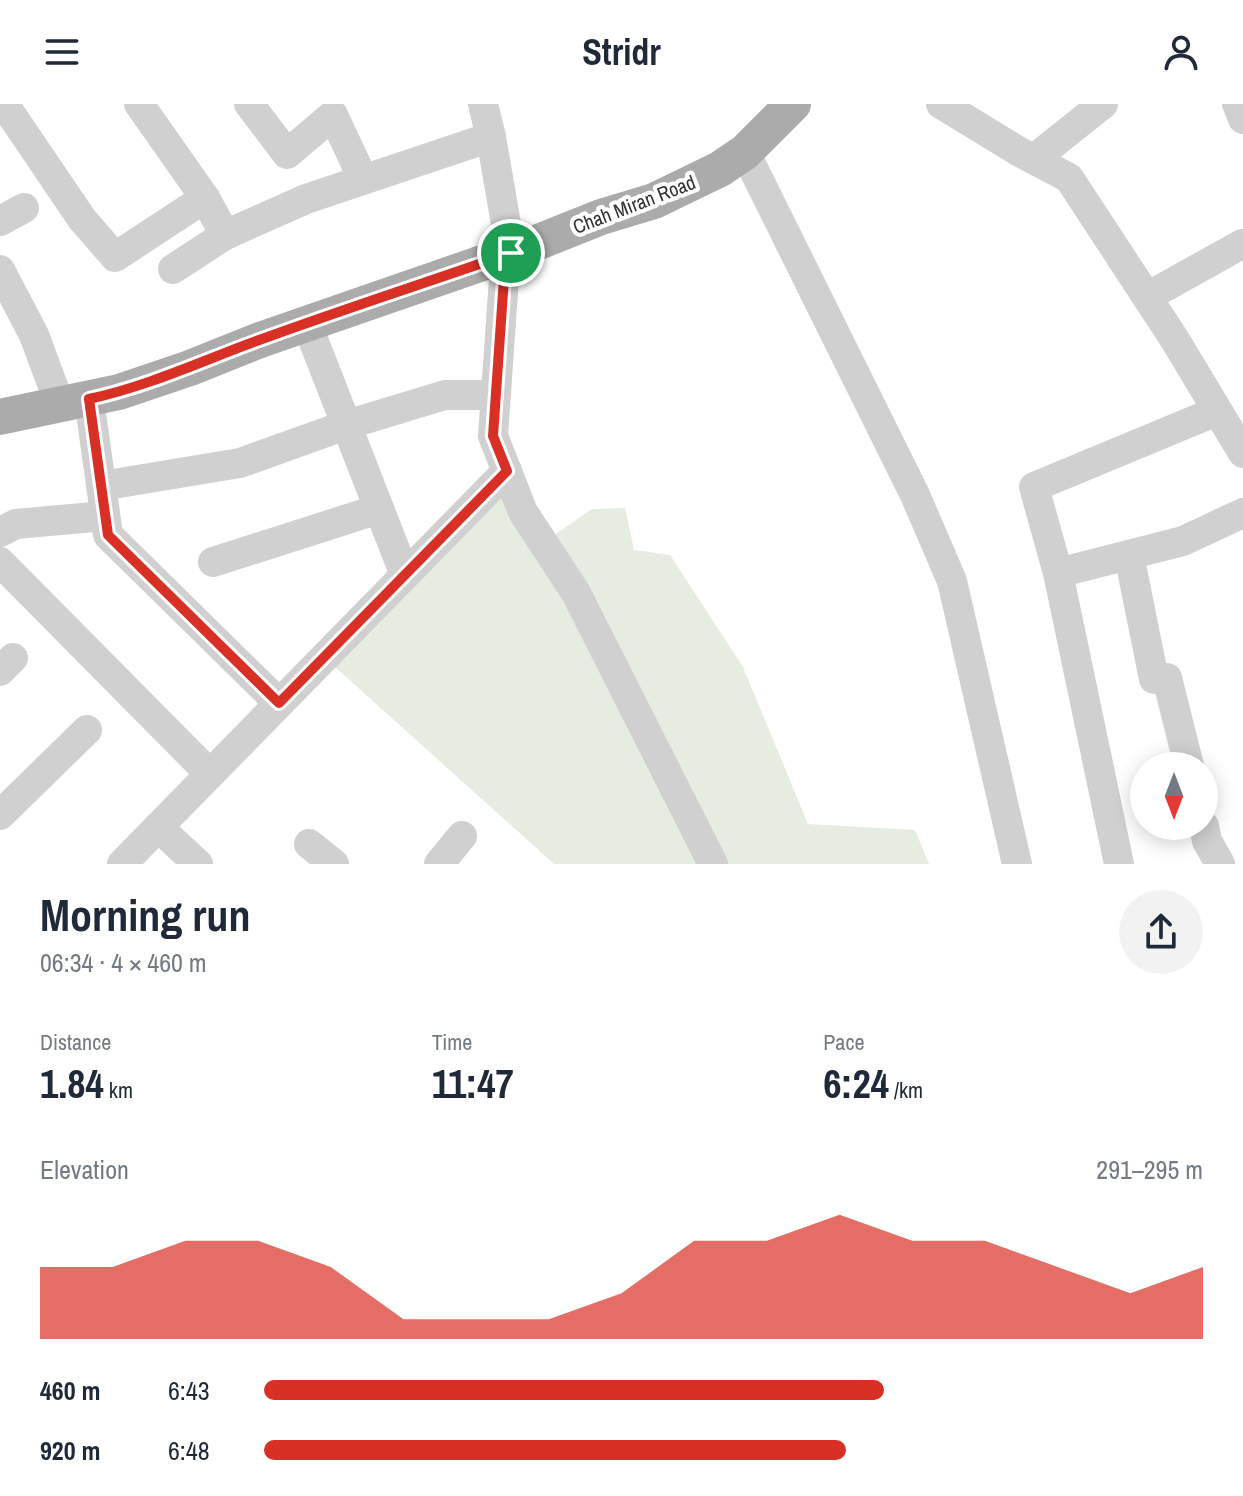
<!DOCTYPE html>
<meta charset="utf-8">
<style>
:root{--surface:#fff;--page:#f2f2f3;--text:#1f2937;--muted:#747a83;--accent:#d93025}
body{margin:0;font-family:"Archivo Narrow",sans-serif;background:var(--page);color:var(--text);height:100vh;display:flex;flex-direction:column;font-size:30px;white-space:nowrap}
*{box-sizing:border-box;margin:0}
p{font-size:26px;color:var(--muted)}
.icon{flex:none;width:44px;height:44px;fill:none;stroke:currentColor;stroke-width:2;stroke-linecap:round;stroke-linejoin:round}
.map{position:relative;height:760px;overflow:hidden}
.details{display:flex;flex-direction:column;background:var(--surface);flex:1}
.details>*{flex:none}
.needle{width:52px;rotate:180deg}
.tools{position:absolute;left:1130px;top:648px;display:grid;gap:16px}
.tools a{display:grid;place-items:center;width:88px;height:88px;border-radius:50%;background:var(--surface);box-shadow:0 4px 20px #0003;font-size:40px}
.pin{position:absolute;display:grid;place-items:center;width:68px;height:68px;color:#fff;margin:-34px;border:4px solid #fff;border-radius:50%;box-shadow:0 2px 8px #0007}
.round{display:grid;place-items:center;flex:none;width:84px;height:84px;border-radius:42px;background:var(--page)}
.summary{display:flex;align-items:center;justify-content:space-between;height:136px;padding:0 40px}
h1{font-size:44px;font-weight:700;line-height:60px}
.stats{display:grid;grid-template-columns:repeat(3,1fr);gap:12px;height:136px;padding:8px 40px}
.stats div{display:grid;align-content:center}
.stats b{font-size:40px;font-weight:700}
.stats small{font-size:22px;font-weight:400}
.stats p{font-size:22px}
.chart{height:224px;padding:16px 40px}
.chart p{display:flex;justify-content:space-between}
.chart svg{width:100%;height:144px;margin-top:8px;fill:var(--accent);opacity:.7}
ul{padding:0 40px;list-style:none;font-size:26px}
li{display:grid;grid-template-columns:128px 96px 1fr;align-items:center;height:60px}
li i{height:20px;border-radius:10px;background:var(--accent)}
header{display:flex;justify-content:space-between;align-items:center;height:104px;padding:0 40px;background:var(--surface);font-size:36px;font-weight:700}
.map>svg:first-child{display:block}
.green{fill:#e6ecdf}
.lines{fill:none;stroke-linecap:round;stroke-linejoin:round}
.minor{stroke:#d0d0d0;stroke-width:30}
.major{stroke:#ababab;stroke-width:36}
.route-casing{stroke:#fff;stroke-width:16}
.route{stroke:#d93025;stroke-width:10}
.labels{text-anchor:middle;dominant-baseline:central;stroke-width:8;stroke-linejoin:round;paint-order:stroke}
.street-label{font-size:20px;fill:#333;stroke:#fff}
</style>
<header><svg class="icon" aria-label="menu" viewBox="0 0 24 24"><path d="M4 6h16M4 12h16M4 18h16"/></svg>Stridr<svg class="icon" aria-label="person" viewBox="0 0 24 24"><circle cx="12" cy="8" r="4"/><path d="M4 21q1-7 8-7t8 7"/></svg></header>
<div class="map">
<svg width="1243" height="760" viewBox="0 0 1243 760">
<rect width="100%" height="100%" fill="#fff"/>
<path class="green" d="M 507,367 L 547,436 L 592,405 L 625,404 L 634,446 L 670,451 L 743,563 L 808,720 L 915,726 L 929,760 L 554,760 L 324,553 Z"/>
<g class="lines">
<g class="minor">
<path d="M 4,0 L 82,115 L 115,153 L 205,94 L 139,0"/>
<path d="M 249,0 L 287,50 L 333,11 L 363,75"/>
<path d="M 483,0 L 491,33 L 511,149 L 504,174 L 493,332 L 523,408 L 576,489 L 713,760"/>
<path d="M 941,0 L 1018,47 L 1069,74 L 1175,236 L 1243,349"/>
<path d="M 1237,0 L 1243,15"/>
<path d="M 745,48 L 915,391 L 952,477 L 1017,760"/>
<path d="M 1034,55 L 1103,0"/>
<path d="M 205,94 L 225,131 L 306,95 L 491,33"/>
<path d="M 0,117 L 24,104"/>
<path d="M 173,165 L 225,131"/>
<path d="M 0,166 L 34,231 L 60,301"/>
<path d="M 1147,193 L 1242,140"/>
<path d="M 307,220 L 405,471"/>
<path d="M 89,295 L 108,431 L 279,599"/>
<path d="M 1217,307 L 1034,383 L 1058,469 L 1183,437 L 1243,409"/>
<path d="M 101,382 L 240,359 L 346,321 L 445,291 L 496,291"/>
<path d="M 0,428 L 16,420 L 105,412"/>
<path d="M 1129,451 L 1154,575 L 1167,574 L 1189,662"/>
<path d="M 0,458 L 210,670"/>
<path d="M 213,458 L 379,405"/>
<path d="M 1058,469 L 1119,760"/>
<path d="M 0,567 L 13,554"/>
<path d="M 0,711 L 87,626"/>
<path d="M 1204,722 L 1207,737 L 1220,760"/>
<path d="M 158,723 L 198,760"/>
<path d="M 309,740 L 334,760"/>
<path d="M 122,760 L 507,367"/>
<path d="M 439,760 L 462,732"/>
</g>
<path class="major" d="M 0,313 L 119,288 L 190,264 L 260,236 L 511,149 L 601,113 L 654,97 L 720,65 L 745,48 L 793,0"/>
</g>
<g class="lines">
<defs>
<path id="route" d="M 511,149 L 504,174 L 493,332 L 507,367 L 279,599 L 108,431 L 89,295 C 149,282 204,256 262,235 C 344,205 428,178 511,149 Z"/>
</defs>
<use href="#route" class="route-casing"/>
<use href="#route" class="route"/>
</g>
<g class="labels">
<g class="street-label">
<text transform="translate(634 100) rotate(-21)">Chah Miran Road</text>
</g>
</g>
</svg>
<div class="tools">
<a><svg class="needle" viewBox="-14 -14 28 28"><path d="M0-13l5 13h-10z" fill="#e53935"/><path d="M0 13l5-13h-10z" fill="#747a83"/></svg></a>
</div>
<div class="pin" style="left:511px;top:149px;background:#1e9e55"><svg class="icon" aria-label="arrive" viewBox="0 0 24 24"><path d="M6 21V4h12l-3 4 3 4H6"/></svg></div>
</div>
<section class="details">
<div class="summary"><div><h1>Morning run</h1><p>06:34 · 4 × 460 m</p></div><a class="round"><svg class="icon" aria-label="share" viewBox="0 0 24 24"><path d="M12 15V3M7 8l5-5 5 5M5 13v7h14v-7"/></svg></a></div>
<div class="stats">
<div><p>Distance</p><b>1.84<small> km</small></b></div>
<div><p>Time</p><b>11:47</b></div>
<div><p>Pace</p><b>6:24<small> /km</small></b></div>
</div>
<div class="chart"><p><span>Elevation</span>291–295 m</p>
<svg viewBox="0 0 160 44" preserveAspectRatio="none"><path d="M0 44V22L10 22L20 14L30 14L40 22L50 38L60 38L70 38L80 30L90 14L100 14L110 6L120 14L130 14L140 22L150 30L160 22V44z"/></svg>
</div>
<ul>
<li><b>460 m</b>6:43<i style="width:66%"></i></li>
<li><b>920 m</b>6:48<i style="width:62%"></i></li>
</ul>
</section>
